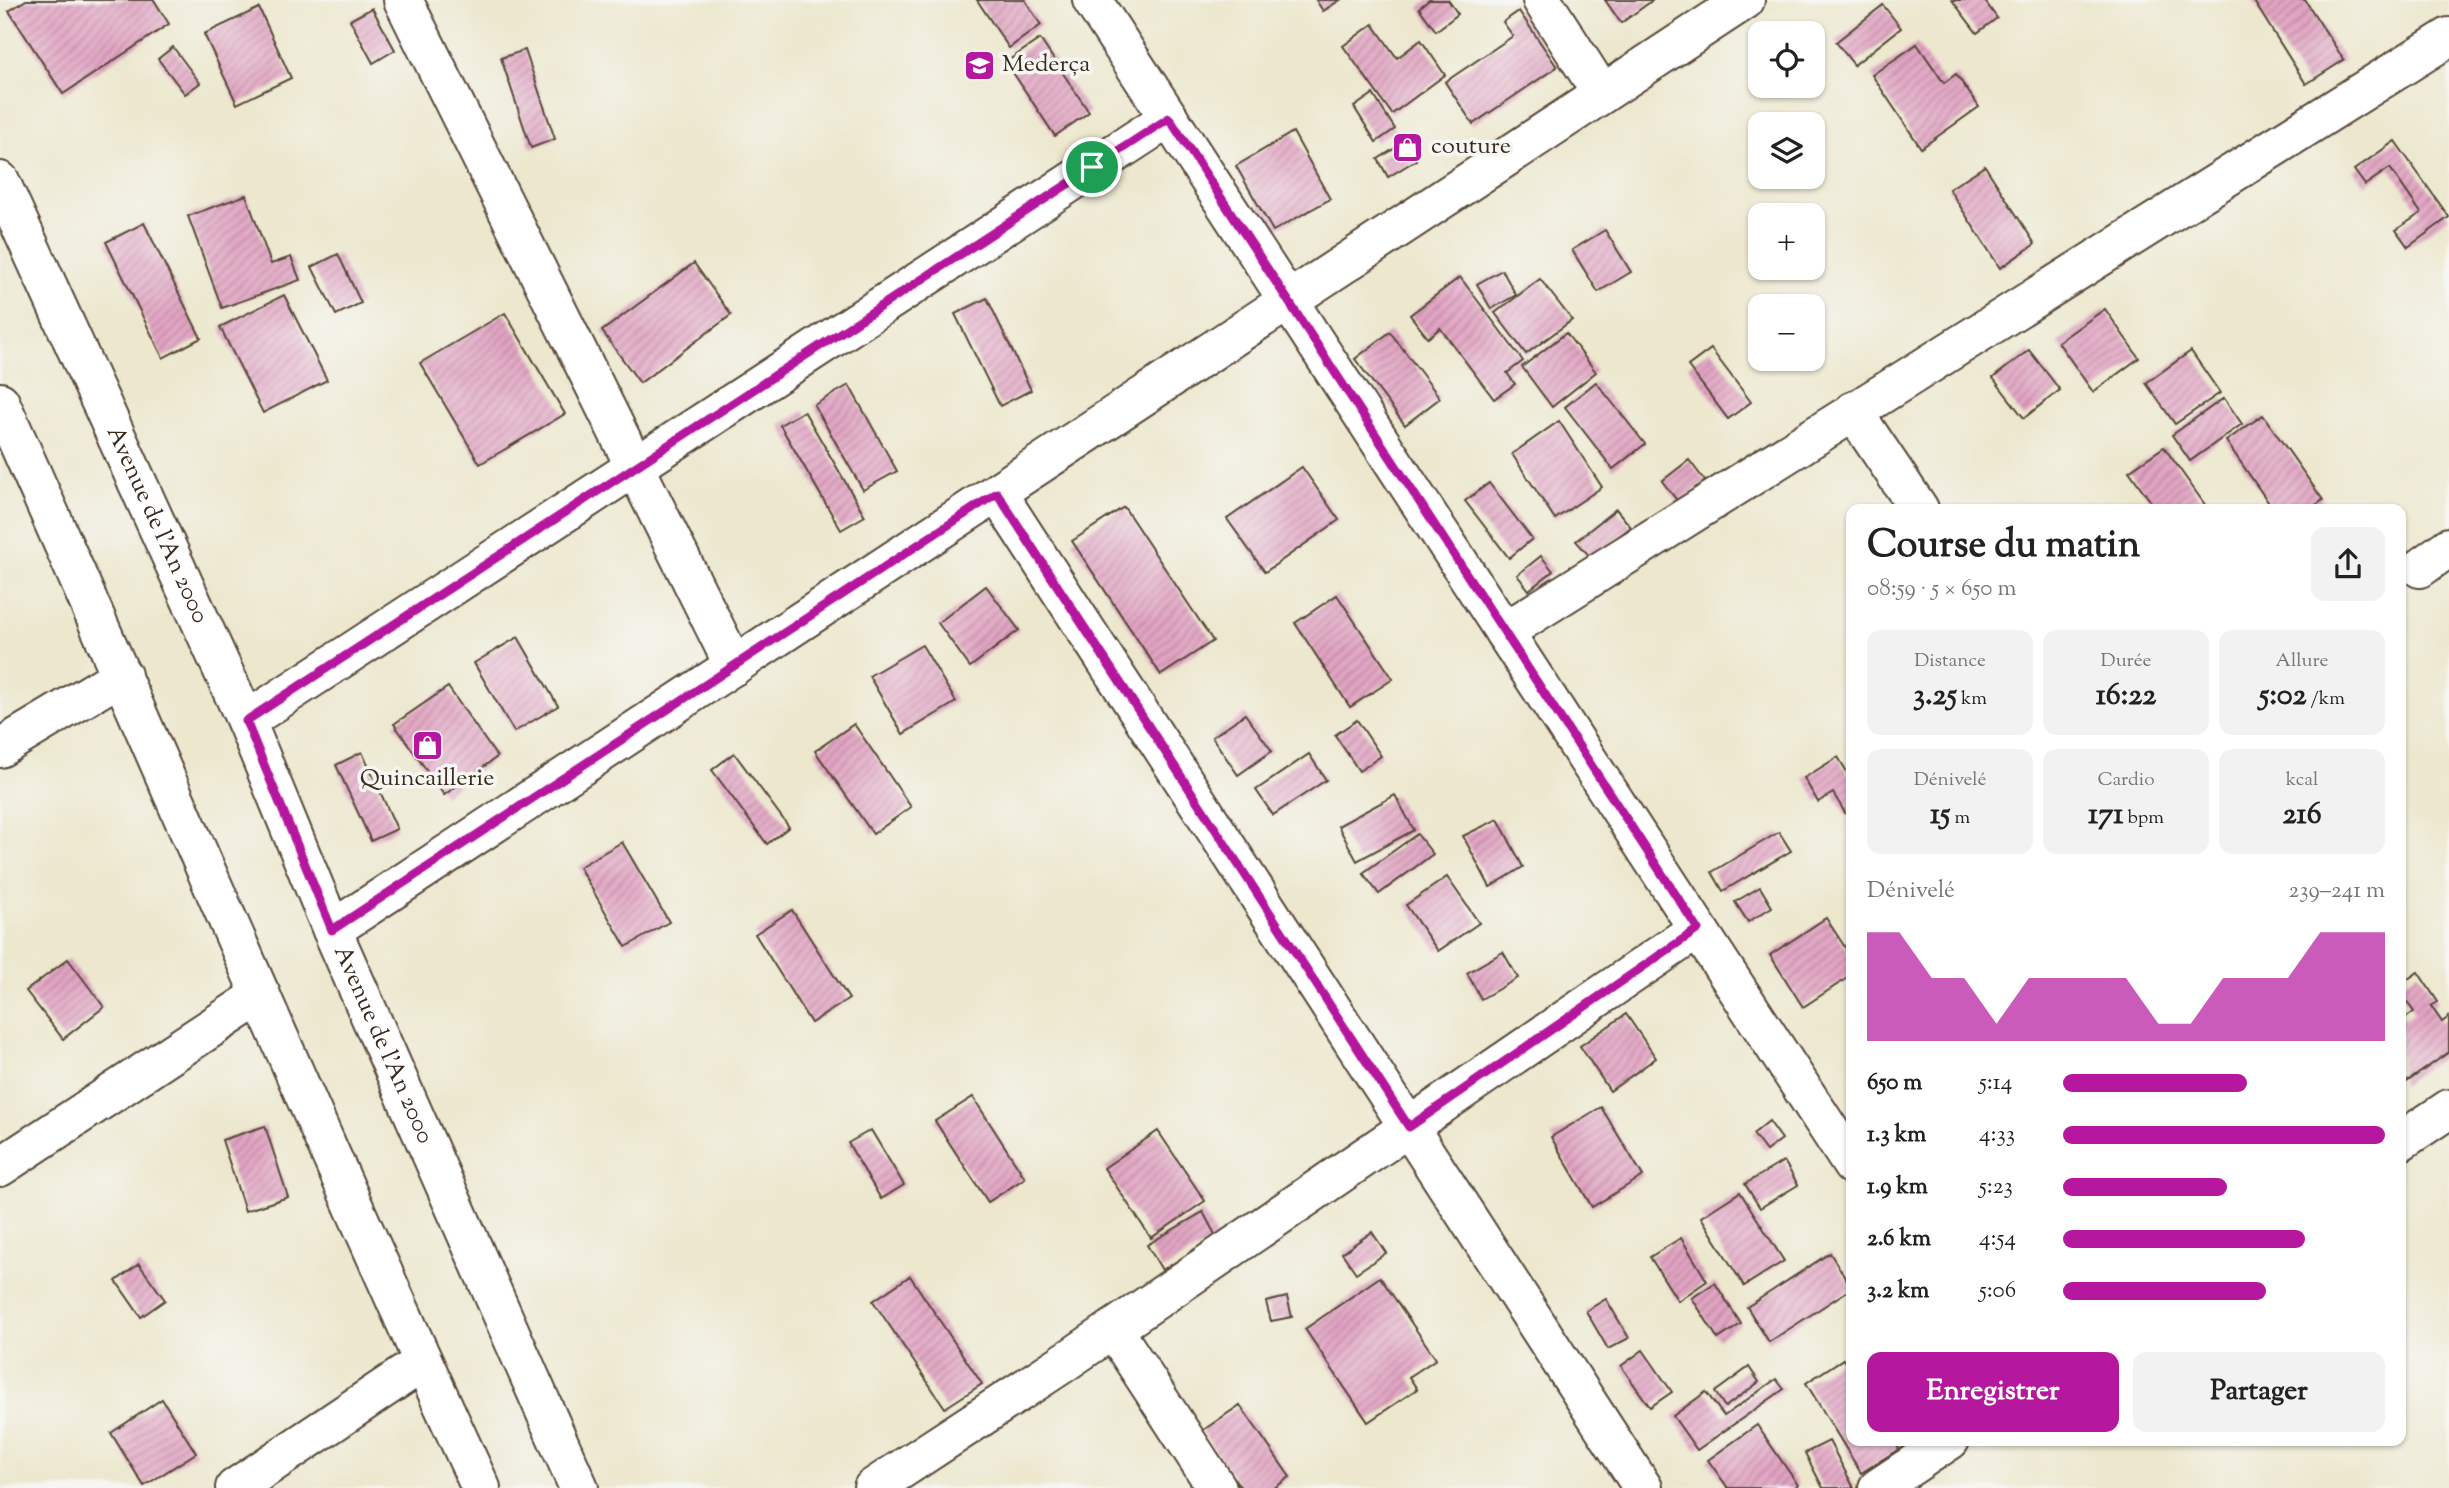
<!DOCTYPE html>
<html lang="fr">
<meta charset="utf-8">
<style>
:root{--surface:#fff;--page:#f2f2f2;--text:#222;--muted:#767676;--accent:#b5179e}
body{margin:0;font-family:"Sorts Mill Goudy",serif;background:var(--page);color:var(--text);height:100vh;display:flex;flex-direction:column;font-size:26px;white-space:nowrap}
*{box-sizing:border-box;margin:0}
p{font-size:23px;color:var(--muted)}
.icon{flex:none;width:38px;height:38px;fill:none;stroke:currentColor;stroke-width:2;stroke-linecap:round;stroke-linejoin:round}
.map{position:relative;flex:1;overflow:hidden}
.sheet{position:absolute;left:1846px;top:504px;width:560px;height:942px;display:flex;flex-direction:column;background:var(--surface);border-radius:14px;box-shadow:0 2px 5px #0004}
.sheet>*{flex:none}
.tools{position:absolute;left:1748px;top:21px;display:grid;gap:14px}
.tools a{display:grid;place-items:center;width:77px;height:77px;border-radius:14px;background:var(--surface);box-shadow:0 2px 5px #0004;font-size:35px}
.pin{position:absolute;display:grid;place-items:center;width:60px;height:60px;color:#fff;margin:-30px;border:4px solid #fff;border-radius:50%;box-shadow:0 2px 7px #0007}
.round{display:grid;place-items:center;flex:none;width:74px;height:74px;border-radius:14px;background:var(--page)}
.summary{display:flex;align-items:center;justify-content:space-between;height:119px;padding:0 21px}
h1{font-size:38px;font-weight:700;line-height:52px}
.stats{display:grid;grid-template-columns:repeat(3,1fr);gap:10px;height:119px;padding:7px 21px}
.stats div{display:grid;align-content:center;border-radius:14px;background:var(--page);text-align:center}
.stats b{font-size:30px;font-weight:700}
.stats small{font-size:19px;font-weight:400}
.stats p{font-size:19px}
.chart{height:196px;padding:14px 21px}
.chart p{display:flex;justify-content:space-between}
.chart svg{width:100%;height:126px;margin-top:7px;fill:var(--accent);opacity:.7}
.cta{display:flex;gap:14px;margin-top:auto;padding:14px 21px}
.cta a{flex:1;height:80px;border-radius:14px;background:var(--accent);color:#fff;font-size:28px;font-weight:700;line-height:80px;text-align:center}
.cta a+a{background:var(--page);color:var(--text)}
ul{padding:0 21px;list-style:none;font-size:23px}
li{display:grid;grid-template-columns:112px 84px 1fr;align-items:center;height:52px}
li i{height:18px;border-radius:9px;background:var(--accent)}
.map>svg:first-child{display:block}
.building{fill:url(#building-hatch)}
.lines{fill:none;stroke-linecap:round;stroke-linejoin:round}
.minor-casing{stroke:#564638;stroke-width:42}
.major-casing{stroke:#564638;stroke-width:42}
.minor{stroke:#fff;stroke-width:38}
.major{stroke:#fff;stroke-width:38}
.route-casing{stroke:#fff;stroke-width:14}
.route{stroke:#b5179e;stroke-width:9}
.labels{text-anchor:middle;dominant-baseline:central;stroke-width:7;stroke-linejoin:round;paint-order:stroke}
.poi-label{font-size:24px;fill:#3b2a1e;stroke:#f6f6f2;text-anchor:start}
.street-label{font-size:24px;fill:#3b2a1e;stroke:#f6f6f2}
</style>
<div class="map">
<svg width="2449" height="1488" viewBox="0 0 2449 1488">
<defs>
<pattern id="building-hatch" width="6" height="6" patternUnits="userSpaceOnUse" patternTransform="scale(1.75)"><rect width="6" height="6" fill="#e2a4c3"/><path d="M-1 1l2-2M0 6l6-6M5 7l2-2" fill="none" stroke="#b8869e"/></pattern>
</defs>
<rect width="100%" height="100%" fill="#f6f6f2"/>
<filter id="ink" filterUnits="userSpaceOnUse"><feTurbulence type="fractalNoise" baseFrequency=".0143" numOctaves="2"/><feDisplacementMap in="SourceGraphic" scale="14" xChannelSelector="R" yChannelSelector="G"/><feConvolveMatrix kernelMatrix="1 2 1 2 8 2 1 2 1" color-interpolation-filters="sRGB"/></filter>
<filter id="wash" filterUnits="userSpaceOnUse"><feTurbulence type="fractalNoise" baseFrequency=".00686" numOctaves="4" result="noise"/><feDisplacementMap in="SourceGraphic" scale="28" xChannelSelector="R" yChannelSelector="G"/><feGaussianBlur stdDeviation="1.57" result="paint"/><feColorMatrix in="noise" values="0 0 0 0 0 0 0 0 0 0 0 0 0 0 0 0 0 1.4 0 .05"/><feComposite in="paint" operator="in"/></filter>
<g filter="url(#wash)">
<rect width="100%" height="100%" fill="#ece7cd"/>
<g id="blocks">
<g class="building">
<path d="M 26,0 L 154,0 L 169,24 L 63,94 L 9,11 Z"/>
<path d="M 977,0 L 1025,0 L 1041,25 L 1009,48 Z"/>
<path d="M 1316,0 L 1340,0 L 1323,11 Z"/>
<path d="M 1429,0 L 1448,0 L 1458,14 L 1436,31 L 1419,8 Z"/>
<path d="M 1605,0 L 1653,0 L 1621,23 Z"/>
<path d="M 1952,0 L 1984,0 L 1997,18 L 1977,33 Z"/>
<path d="M 2253,0 L 2305,0 L 2344,60 L 2306,84 Z"/>
<path d="M 1883,5 L 1901,28 L 1854,65 L 1836,42 Z"/>
<path d="M 259,8 L 291,78 L 237,104 L 204,34 Z"/>
<path d="M 372,8 L 395,50 L 373,63 L 350,20 Z"/>
<path d="M 1519,11 L 1557,67 L 1473,124 L 1445,82 L 1513,36 L 1503,22 Z"/>
<path d="M 1373,24 L 1397,58 L 1421,40 L 1445,75 L 1392,114 L 1343,46 Z"/>
<path d="M 1040,39 L 1089,112 L 1055,136 L 1006,62 Z"/>
<path d="M 1917,44 L 1944,83 L 1956,74 L 1979,107 L 1921,148 L 1872,75 Z"/>
<path d="M 173,47 L 200,83 L 185,94 L 158,59 Z"/>
<path d="M 525,50 L 555,139 L 531,148 L 501,58 Z"/>
<path d="M 1373,94 L 1395,129 L 1376,142 L 1354,107 Z"/>
<path d="M 1293,132 L 1330,199 L 1273,231 L 1236,166 Z"/>
<path d="M 2395,141 L 2449,217 L 2408,247 L 2396,230 L 2421,213 L 2390,168 L 2365,185 L 2354,170 Z"/>
<path d="M 1405,142 L 1416,160 L 1388,177 L 1378,159 Z"/>
<path d="M 1985,166 L 2035,244 L 2000,268 L 1949,189 Z"/>
<path d="M 246,195 L 271,264 L 291,257 L 300,280 L 222,308 L 188,216 Z"/>
<path d="M 144,223 L 201,338 L 163,358 L 106,242 Z"/>
<path d="M 1605,230 L 1631,272 L 1598,292 L 1572,250 Z"/>
<path d="M 338,254 L 361,303 L 336,315 L 312,267 Z"/>
<path d="M 694,263 L 731,315 L 640,383 L 602,331 Z"/>
<path d="M 1502,270 L 1516,295 L 1491,309 L 1477,284 Z"/>
<path d="M 1460,277 L 1523,361 L 1507,373 L 1515,384 L 1494,399 L 1440,328 L 1428,338 L 1410,315 Z"/>
<path d="M 1540,279 L 1572,320 L 1526,354 L 1495,313 Z"/>
<path d="M 284,295 L 327,380 L 263,413 L 220,327 Z"/>
<path d="M 987,298 L 1031,390 L 1000,406 L 955,314 Z"/>
<path d="M 2105,309 L 2139,358 L 2093,392 L 2058,342 Z"/>
<path d="M 505,313 L 565,414 L 480,464 L 420,363 Z"/>
<path d="M 1390,332 L 1440,398 L 1405,425 L 1355,359 Z"/>
<path d="M 1566,333 L 1596,372 L 1552,407 L 1522,367 Z"/>
<path d="M 1711,349 L 1751,402 L 1728,419 L 1688,366 Z"/>
<path d="M 2029,350 L 2060,390 L 2024,418 L 1993,378 Z"/>
<path d="M 2191,351 L 2220,393 L 2175,424 L 2146,383 Z"/>
<path d="M 1596,382 L 1645,444 L 1613,469 L 1565,407 Z"/>
<path d="M 849,385 L 897,471 L 863,490 L 814,405 Z"/>
<path d="M 2224,398 L 2242,424 L 2190,461 L 2172,435 Z"/>
<path d="M 804,411 L 865,516 L 841,530 L 780,425 Z"/>
<path d="M 2263,415 L 2323,500 L 2310,509 L 2273,509 L 2226,441 Z"/>
<path d="M 1559,421 L 1602,487 L 1555,519 L 1512,454 Z"/>
<path d="M 2164,447 L 2208,509 L 2156,509 L 2129,471 Z"/>
<path d="M 1689,460 L 1705,481 L 1679,503 L 1662,481 Z"/>
<path d="M 1302,467 L 1339,520 L 1265,572 L 1227,519 Z"/>
<path d="M 1489,483 L 1532,539 L 1509,558 L 1465,501 Z"/>
<path d="M 1124,507 L 1213,641 L 1161,675 L 1072,541 Z"/>
<path d="M 1616,509 L 1631,527 L 1591,558 L 1576,541 Z"/>
<path d="M 1541,556 L 1553,571 L 1529,590 L 1517,575 Z"/>
<path d="M 986,586 L 1019,630 L 970,667 L 938,623 Z"/>
<path d="M 1337,595 L 1393,679 L 1350,707 L 1295,623 Z"/>
<path d="M 518,637 L 558,706 L 514,732 L 474,663 Z"/>
<path d="M 922,645 L 956,702 L 903,734 L 869,676 Z"/>
<path d="M 448,687 L 497,757 L 444,795 L 394,724 Z"/>
<path d="M 1245,714 L 1272,751 L 1238,775 L 1212,737 Z"/>
<path d="M 1357,720 L 1381,756 L 1359,771 L 1335,735 Z"/>
<path d="M 854,724 L 911,807 L 873,834 L 815,751 Z"/>
<path d="M 362,752 L 397,829 L 371,841 L 336,765 Z"/>
<path d="M 734,753 L 789,827 L 767,844 L 712,770 Z"/>
<path d="M 1309,754 L 1326,780 L 1273,815 L 1256,790 Z"/>
<path d="M 1838,757 L 1852,780 L 1852,813 L 1847,816 L 1833,793 L 1818,802 L 1804,778 Z"/>
<path d="M 1395,795 L 1414,830 L 1357,861 L 1338,826 Z"/>
<path d="M 1498,819 L 1523,867 L 1490,887 L 1463,836 Z"/>
<path d="M 1779,832 L 1791,851 L 1723,891 L 1712,872 Z"/>
<path d="M 1417,834 L 1433,854 L 1379,894 L 1363,873 Z"/>
<path d="M 622,842 L 669,922 L 626,947 L 579,867 Z"/>
<path d="M 1447,877 L 1479,923 L 1438,951 L 1406,905 Z"/>
<path d="M 1760,887 L 1772,907 L 1748,922 L 1735,902 Z"/>
<path d="M 792,910 L 849,999 L 811,1023 L 755,934 Z"/>
<path d="M 1826,918 L 1852,958 L 1852,975 L 1803,1007 L 1770,955 Z"/>
<path d="M 1503,952 L 1518,978 L 1481,999 L 1467,973 Z"/>
<path d="M 68,959 L 104,1007 L 63,1039 L 26,991 Z"/>
<path d="M 2418,972 L 2438,1002 L 2431,1006 L 2442,1022 L 2449,1017 L 2449,1052 L 2401,1086 L 2401,1014 L 2404,1019 L 2414,1012 L 2401,993 L 2401,984 Z"/>
<path d="M 1626,1014 L 1656,1058 L 1610,1091 L 1580,1046 Z"/>
<path d="M 973,1097 L 1025,1178 L 988,1202 L 935,1121 Z"/>
<path d="M 1601,1107 L 1643,1176 L 1592,1207 L 1551,1137 Z"/>
<path d="M 1769,1121 L 1782,1139 L 1766,1151 L 1753,1134 Z"/>
<path d="M 265,1126 L 288,1197 L 245,1211 L 222,1140 Z"/>
<path d="M 871,1130 L 904,1185 L 881,1199 L 848,1143 Z"/>
<path d="M 1158,1131 L 1205,1201 L 1151,1238 L 1104,1168 Z"/>
<path d="M 1784,1161 L 1798,1185 L 1760,1208 L 1745,1184 Z"/>
<path d="M 1740,1192 L 1784,1261 L 1744,1286 L 1701,1217 Z"/>
<path d="M 1203,1212 L 1217,1238 L 1162,1270 L 1147,1245 Z"/>
<path d="M 1372,1232 L 1386,1253 L 1356,1273 L 1342,1253 Z"/>
<path d="M 1681,1238 L 1707,1281 L 1678,1301 L 1650,1257 Z"/>
<path d="M 1830,1253 L 1852,1288 L 1769,1342 L 1747,1307 Z"/>
<path d="M 139,1264 L 165,1300 L 141,1317 L 116,1281 Z"/>
<path d="M 910,1276 L 982,1384 L 945,1408 L 873,1301 Z"/>
<path d="M 1380,1277 L 1436,1359 L 1409,1377 L 1417,1389 L 1368,1422 L 1305,1329 Z"/>
<path d="M 1715,1283 L 1741,1324 L 1718,1339 L 1692,1298 Z"/>
<path d="M 1287,1297 L 1292,1317 L 1271,1321 L 1266,1302 Z"/>
<path d="M 1606,1299 L 1629,1338 L 1608,1349 L 1586,1311 Z"/>
<path d="M 1643,1350 L 1672,1392 L 1650,1407 L 1621,1366 Z"/>
<path d="M 1843,1359 L 1852,1373 L 1852,1440 L 1893,1440 L 1899,1449 L 1861,1473 L 1806,1383 Z"/>
<path d="M 1749,1367 L 1759,1382 L 1725,1407 L 1715,1392 Z"/>
<path d="M 1776,1379 L 1784,1389 L 1697,1450 L 1673,1416 L 1706,1392 L 1724,1416 Z"/>
<path d="M 162,1399 L 196,1453 L 144,1486 L 111,1433 Z"/>
<path d="M 1240,1405 L 1290,1477 L 1274,1488 L 1241,1488 L 1202,1431 Z"/>
<path d="M 1757,1425 L 1798,1485 L 1794,1488 L 1728,1488 L 1708,1460 Z"/>
<path d="M 1829,1441 L 1854,1488 L 1823,1488 L 1805,1453 Z"/>
</g>
</g>
</g>
<g filter="url(#ink)">
<use href="#blocks" fill-opacity="0" stroke="#564638" stroke-width="2"/>
<g class="lines">
<defs>
<g id="minor">
<path d="M 403,0 L 734,666"/>
<path d="M 1092,0 L 1852,1165"/>
<path d="M 1542,0 L 1602,94"/>
<path d="M 1853,411 L 1919,509"/>
<path d="M 997,493 L 1643,1488"/>
<path d="M 2420,568 L 2449,547"/>
<path d="M 1504,632 L 2449,37"/>
<path d="M 246,721 L 1169,118"/>
<path d="M 0,748 L 122,675"/>
<path d="M 332,930 L 1745,0"/>
<path d="M 2401,1141 L 2449,1109"/>
<path d="M 0,1167 L 261,995"/>
<path d="M 1113,1329 L 1217,1488"/>
<path d="M 235,1488 L 423,1362"/>
<path d="M 873,1488 L 1062,1364 L 1698,929"/>
<path d="M 1878,1488 L 1950,1440"/>
</g>
<g id="major">
<path id="s1" d="M 0,181 L 246,721 L 332,930 L 579,1488"/>
<path d="M 0,402 C 162,763 315,1129 481,1488"/>
</g>
</defs>
<use href="#minor" class="minor-casing"/>
<use href="#major" class="major-casing"/>
<use href="#minor" class="minor"/>
<use href="#major" class="major"/>
</g>
</g>
<g class="lines" filter="url(#ink)">
<defs>
<path id="route" d="M 1169,118 L 1698,929 L 1409,1127 L 997,493 L 332,930 L 246,721 Z"/>
</defs>
<use href="#route" class="route-casing"/>
<use href="#route" class="route"/>
</g>
<defs>
<symbol id="school-square" viewBox="-11 -11 22 22"><rect x="-9" y="-9" width="18" height="18" rx="4" fill="#b5179e" stroke="#f6f6f2"/><path d="M0-5L7-2L0 1L-7-2ZM-4 1L0 2.5L4 1V4Q0 6-4 4Z" fill="#fff"/></symbol>
<symbol id="shop-square" viewBox="-11 -11 22 22"><rect x="-9" y="-9" width="18" height="18" rx="4" fill="#b5179e" stroke="#f6f6f2"/><path d="M-5-2.5h2.3a2.7 3.5 0 0 1 5.4 0H5L5.5 6h-11ZM-1.5-2.5h3a1.5 2.3 0 0 0-3 0Z" fill="#fff"/></symbol>
</defs>
<g fill-rule="evenodd">
<use href="#school-square" x="962" y="48" width="35" height="35"/>
<use href="#shop-square" x="1390" y="130" width="35" height="35"/>
<use href="#shop-square" x="410" y="728" width="35" height="35"/>
</g>
<g class="labels">
<g class="poi-label">
<text x="1002" y="65">Mederça</text>
<text x="1431" y="147">couture</text>
<text x="427" y="779" text-anchor="middle">Quincaillerie</text>
</g>
<g class="street-label">
<text stroke="none"><textPath href="#s1" startOffset="378">Avenue de l'An 2000</textPath></text>
<text stroke="none"><textPath href="#s1" startOffset="945">Avenue de l'An 2000</textPath></text>
</g>
</g>
</svg>
<div class="tools">
<a><svg class="icon" aria-label="locate" viewBox="0 0 24 24"><circle cx="12" cy="12" r="6"/><path d="M12 2v4M12 18v4M2 12h4M18 12h4"/></svg></a>
<a><svg class="icon" aria-label="layers" viewBox="0 0 24 24"><path d="M12 4l9 5-9 5-9-5zM3 14l9 5 9-5"/></svg></a>
<a>+</a>
<a>−</a>
</div>
<div class="pin" style="left:1092px;top:167px;background:#1e9e55"><svg class="icon" aria-label="arrive" viewBox="0 0 24 24"><path d="M6 21V4h12l-3 4 3 4H6"/></svg></div>
<section class="sheet">
<div class="summary"><div><h1>Course du matin</h1><p>08:59 · 5 × 650 m</p></div><a class="round"><svg class="icon" aria-label="share" viewBox="0 0 24 24"><path d="M12 15V3M7 8l5-5 5 5M5 13v7h14v-7"/></svg></a></div>
<div class="stats">
<div><p>Distance</p><b>3.25<small> km</small></b></div>
<div><p>Durée</p><b>16:22</b></div>
<div><p>Allure</p><b>5:02<small> /km</small></b></div>
</div>
<div class="stats">
<div><p>Dénivelé</p><b>15<small> m</small></b></div>
<div><p>Cardio</p><b>171<small> bpm</small></b></div>
<div><p>kcal</p><b>216</b></div>
</div>
<div class="chart"><p><span>Dénivelé</span>239–241 m</p>
<svg viewBox="0 0 160 44" preserveAspectRatio="none"><path d="M0 44V6L10 6L20 22L30 22L40 38L50 22L60 22L70 22L80 22L90 38L100 38L110 22L120 22L130 22L140 6L150 6L160 6V44z"/></svg>
</div>
<ul>
<li><b>650 m</b>5:14<i style="width:57%"></i></li>
<li><b>1.3 km</b>4:33<i style="width:100%"></i></li>
<li><b>1.9 km</b>5:23<i style="width:51%"></i></li>
<li><b>2.6 km</b>4:54<i style="width:75%"></i></li>
<li><b>3.2 km</b>5:06<i style="width:63%"></i></li>
</ul>
<div class="cta"><a>Enregistrer</a><a>Partager</a></div>
</section>
</div>
